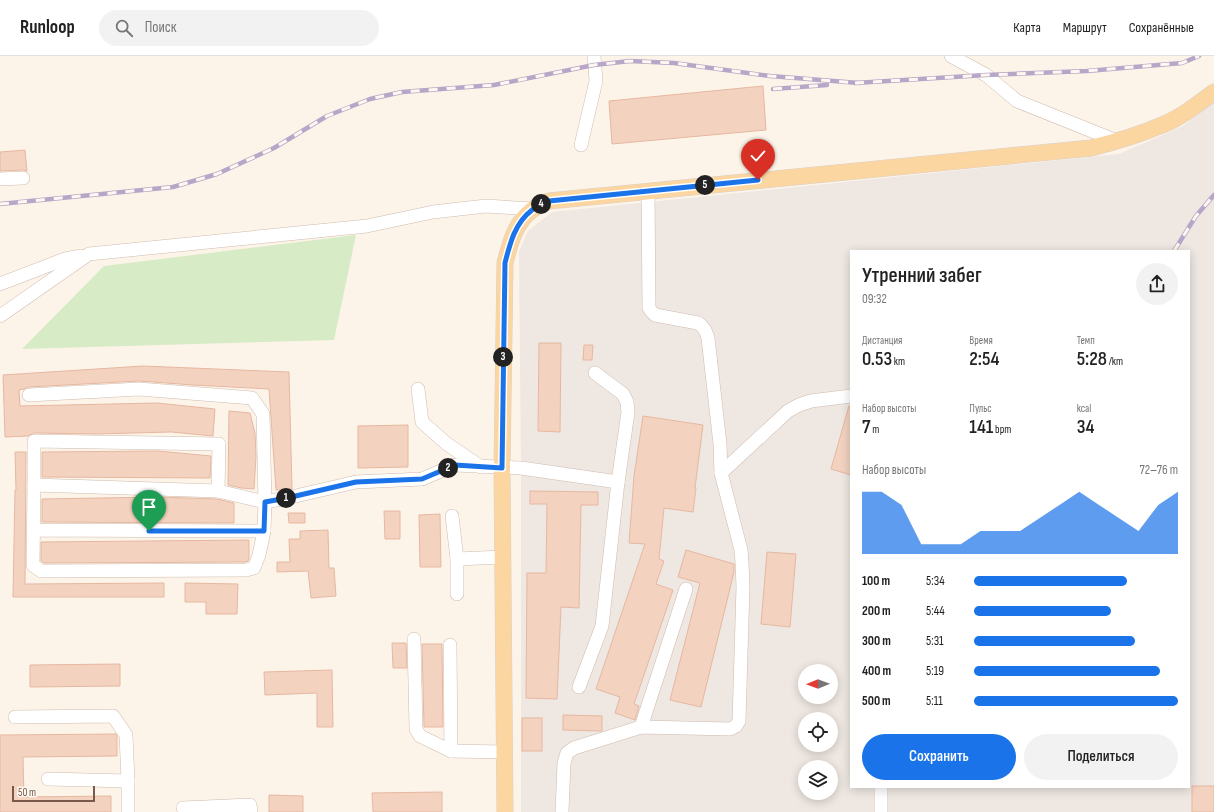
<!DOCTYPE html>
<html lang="ru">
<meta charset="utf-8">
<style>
:root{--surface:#fff;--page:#f2f2f2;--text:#222;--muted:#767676;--line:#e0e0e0;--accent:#1a73e8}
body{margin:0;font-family:"Sofia Sans Condensed",sans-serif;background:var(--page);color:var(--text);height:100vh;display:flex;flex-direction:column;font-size:15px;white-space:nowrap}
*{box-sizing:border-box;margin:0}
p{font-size:13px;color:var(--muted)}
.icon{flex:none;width:22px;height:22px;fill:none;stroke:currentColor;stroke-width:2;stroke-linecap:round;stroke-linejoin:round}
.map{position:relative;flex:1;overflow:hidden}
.drawer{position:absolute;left:850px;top:194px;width:340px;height:538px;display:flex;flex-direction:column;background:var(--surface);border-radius:0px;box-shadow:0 2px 10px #0003}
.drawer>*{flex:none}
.needle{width:26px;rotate:269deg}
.tools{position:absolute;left:798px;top:608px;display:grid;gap:8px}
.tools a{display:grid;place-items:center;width:40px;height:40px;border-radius:50%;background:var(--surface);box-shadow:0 2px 10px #0003;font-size:20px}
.scale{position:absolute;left:12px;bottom:10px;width:83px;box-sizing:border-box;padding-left:4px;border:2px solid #78594b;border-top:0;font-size:11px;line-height:14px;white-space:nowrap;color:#78594b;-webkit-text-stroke:3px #fff8f0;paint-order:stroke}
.pin{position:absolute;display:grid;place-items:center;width:34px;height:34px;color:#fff;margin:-41px -17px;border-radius:50% 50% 50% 0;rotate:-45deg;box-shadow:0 0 4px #0007}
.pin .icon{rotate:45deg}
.km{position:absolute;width:20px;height:20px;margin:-10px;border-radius:50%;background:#222;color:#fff;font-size:11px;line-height:20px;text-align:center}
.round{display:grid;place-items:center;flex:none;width:42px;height:42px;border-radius:21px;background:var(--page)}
.summary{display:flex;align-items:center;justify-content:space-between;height:68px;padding:0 12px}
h1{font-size:22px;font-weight:600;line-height:30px}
.figures{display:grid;grid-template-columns:repeat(3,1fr);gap:6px;height:68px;padding:4px 12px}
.figures div{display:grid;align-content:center}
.figures b{font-size:20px;font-weight:600}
.figures small{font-size:11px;font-weight:400}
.figures p{font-size:11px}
.chart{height:112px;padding:8px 12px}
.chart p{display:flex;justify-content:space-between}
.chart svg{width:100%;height:72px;margin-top:4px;fill:var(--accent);opacity:.7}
.cta{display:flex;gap:8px;margin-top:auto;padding:8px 12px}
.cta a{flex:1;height:46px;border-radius:24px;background:var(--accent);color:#fff;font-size:16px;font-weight:600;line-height:46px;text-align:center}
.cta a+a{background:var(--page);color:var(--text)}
ul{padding:0 12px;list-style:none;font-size:13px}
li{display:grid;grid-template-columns:64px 48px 1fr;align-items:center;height:30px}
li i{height:10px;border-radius:5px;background:var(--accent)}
header{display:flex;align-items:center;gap:24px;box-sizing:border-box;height:56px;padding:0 20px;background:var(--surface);border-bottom:1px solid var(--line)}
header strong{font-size:19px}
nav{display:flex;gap:22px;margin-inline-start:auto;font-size:14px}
.search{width:280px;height:36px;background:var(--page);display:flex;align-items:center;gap:10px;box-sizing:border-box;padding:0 14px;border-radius:22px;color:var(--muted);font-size:15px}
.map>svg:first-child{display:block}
.industrial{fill:#eee7e2;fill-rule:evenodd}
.green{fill:#d7ebc6}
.building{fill:#f3d2c0;stroke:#e6b8a0}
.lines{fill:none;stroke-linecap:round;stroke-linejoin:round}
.minor-casing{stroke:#cfbbae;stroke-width:14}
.major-casing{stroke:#d9d1cd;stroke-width:17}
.minor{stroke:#fff;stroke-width:13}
.major{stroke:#fbd6a1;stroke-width:16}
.rail-casing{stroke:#b7a6c8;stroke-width:4.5}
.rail{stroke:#fff8f0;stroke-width:3;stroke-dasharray:9;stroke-linecap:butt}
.route-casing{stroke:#fff;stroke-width:8}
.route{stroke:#1a73e8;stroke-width:5}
</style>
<header>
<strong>Runloop</strong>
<div class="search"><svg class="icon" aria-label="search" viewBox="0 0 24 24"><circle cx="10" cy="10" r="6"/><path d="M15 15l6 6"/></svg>Поиск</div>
<nav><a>Карта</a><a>Маршрут</a><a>Сохранённые</a></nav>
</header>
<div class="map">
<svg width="1214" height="756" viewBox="0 0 1214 756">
<rect width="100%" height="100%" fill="#fdf4e9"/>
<path class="industrial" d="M 1214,45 L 1214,756 L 521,756 L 521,412 L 519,196 L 528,175 L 552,156 L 1119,98 L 1183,70 ZM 851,195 L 1189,195 L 1189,731 L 851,731 ZM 805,615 L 831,615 L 831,641 L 805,641 ZM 805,663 L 831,663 L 831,689 L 805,689 ZM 805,711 L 831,711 L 831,737 L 805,737 Z"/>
<path class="green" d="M 356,179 L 334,284 L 22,293 L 104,210 Z"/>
<g class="building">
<path d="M 763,30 L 766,74 L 612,88 L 609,45 Z"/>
<path d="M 25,94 L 27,115 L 23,114 L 0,115 L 0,96 Z"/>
<path d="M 539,287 L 561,287 L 560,376 L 538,375 Z"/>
<path d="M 584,289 L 593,289 L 592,304 L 583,304 Z"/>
<path d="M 143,310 L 289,316 L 292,433 L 285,434 L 276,434 L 269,333 L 193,329 L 139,325 L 29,331 L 24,333 L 19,334 L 20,350 L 157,347 L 215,353 L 213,380 L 171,376 L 96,378 L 34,377 L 28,380 L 5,381 L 3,319 Z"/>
<path d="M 849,350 L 851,350 L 851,419 L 831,413 Z"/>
<path d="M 229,355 L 250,357 L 255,377 L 256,401 L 254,433 L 241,432 L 228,429 Z"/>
<path d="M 643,360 L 703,369 L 695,432 L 696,432 L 693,456 L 664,452 L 659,503 L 664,505 L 656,528 L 673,534 L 634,648 L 639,650 L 635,664 L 615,657 L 620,641 L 596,633 L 645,488 L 629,487 L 634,420 Z"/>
<path d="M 408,369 L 408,411 L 358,412 L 358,370 Z"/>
<path d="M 158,395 L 211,400 L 210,422 L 42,421 L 42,396 Z"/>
<path d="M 15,396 L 26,396 L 25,528 L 164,527 L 164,541 L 13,541 L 15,434 L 16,434 Z"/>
<path d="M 530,435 L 598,436 L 598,449 L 581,449 L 579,552 L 561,551 L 557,643 L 526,642 L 527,517 L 546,517 L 547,448 L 530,448 Z"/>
<path d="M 159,441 L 217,443 L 234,447 L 234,467 L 42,466 L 42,443 Z"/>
<path d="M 384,455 L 400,455 L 400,483 L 385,483 Z"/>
<path d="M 288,457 L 305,457 L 305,467 L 289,467 Z"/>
<path d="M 440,458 L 441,511 L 420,511 L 419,459 Z"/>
<path d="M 328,474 L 329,512 L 334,512 L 336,540 L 311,542 L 308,515 L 277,516 L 277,506 L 290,506 L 289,483 L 300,483 L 300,475 Z"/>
<path d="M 249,484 L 249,502 L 248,505 L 245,506 L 44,507 L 41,505 L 41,486 Z"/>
<path d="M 686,494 L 734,508 L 734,516 L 701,651 L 670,644 L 700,527 L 678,521 Z"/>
<path d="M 767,496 L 796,498 L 790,571 L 761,568 Z"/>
<path d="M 185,527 L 238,528 L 237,558 L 206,558 L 206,546 L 185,546 Z"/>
<path d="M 392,587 L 406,587 L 407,612 L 393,612 Z"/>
<path d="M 422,588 L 442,588 L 443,671 L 424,671 Z"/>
<path d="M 120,608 L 120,630 L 30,631 L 30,609 Z"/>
<path d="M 332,614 L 333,671 L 317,671 L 317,637 L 265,639 L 264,616 Z"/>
<path d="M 563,659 L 602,660 L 602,675 L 563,674 Z"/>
<rect x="522" y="662" width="20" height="33"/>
<path d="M 116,678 L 117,680 L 117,700 L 23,701 L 24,741 L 111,740 L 111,756 L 0,756 L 0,679 Z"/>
<rect x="1192" y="730" width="22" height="26"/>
<path d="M 442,736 L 442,756 L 373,756 L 372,737 Z"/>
<path d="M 269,739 L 303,740 L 303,756 L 269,756 Z"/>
</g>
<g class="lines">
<defs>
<g id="minor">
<path d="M 951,0 L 986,19 L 1017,45 L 1117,85"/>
<path d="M 581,89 L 596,25 L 594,0"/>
<path d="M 0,123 L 23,122"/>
<path d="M 648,135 L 649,252 L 651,255 L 655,259 L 698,267 C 704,271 706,275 708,282 L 720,388 L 721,417"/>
<path d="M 0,228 L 65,203 L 81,200"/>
<path d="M 0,260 L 89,198 L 367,170 L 433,156 L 486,150 L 532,153"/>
<path d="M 595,317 L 623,338 L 627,346 L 628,356 L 618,426"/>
<path d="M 418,333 L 422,366 L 447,388 L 481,411"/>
<path d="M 29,339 L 139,333 L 252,342 L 263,358 L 265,446 L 218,435 L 219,388 L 34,385 L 34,429"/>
<path d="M 452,460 L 457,503 L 457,538"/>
<path d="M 34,474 L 264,475 L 259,499 L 254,512 L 246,514 L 41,515 L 33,509 L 34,429 L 218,435"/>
<path d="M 264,475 L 265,446 L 287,442 L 356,426 L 422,423 L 455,409 L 521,412 L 618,426 L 602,570 L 579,631"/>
<path d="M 457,503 L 502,501"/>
<path d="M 414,583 L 416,673 L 420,680 L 451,695 L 504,696"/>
<path d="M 450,589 L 451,695"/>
<path d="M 15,661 L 113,660 L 126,679 L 128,725 L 128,756"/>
<path d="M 641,671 L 686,533"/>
<path d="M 48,723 L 128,725"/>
<path d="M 881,731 L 881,756"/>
<path d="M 183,752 L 250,749 L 251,756"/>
<path d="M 562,756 L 564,707 L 567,697 L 574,692 L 641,671 L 730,673 L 736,670 L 739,665 L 743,531 L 742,507 L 741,494 L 721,417 L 788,355 L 799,349 L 811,345 L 851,340"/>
</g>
<path id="major" d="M 505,756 L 502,412 L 505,207 C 510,187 515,167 532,154 C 537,150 543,147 549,145 L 1091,92 C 1115,86 1139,79 1162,69 C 1180,62 1198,48 1214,36"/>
</defs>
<use href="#minor" class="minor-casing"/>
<use href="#major" class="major-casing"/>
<use href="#minor" class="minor"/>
<use href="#major" class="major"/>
<defs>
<g id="rail">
<path d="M 855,27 L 986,19 L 1087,15 L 1182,7 L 1199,0"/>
<path d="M 773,33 L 827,29"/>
<path d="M 0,148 L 173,131 L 217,118 L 274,92 L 327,60 L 370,43 L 402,36 L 494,29 L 594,9 L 630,5 L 674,7 L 770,20 L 859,27"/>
<path d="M 1174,195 L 1196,160 L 1214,139"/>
</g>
</defs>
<use href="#rail" class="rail-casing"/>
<use href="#rail" class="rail"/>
</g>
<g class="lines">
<defs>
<path id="route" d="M 149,475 L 264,475 L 265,446 L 287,442 L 356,426 L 422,423 L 455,409 L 502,412 L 505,207 C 510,187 515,167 532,154 C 537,150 543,147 549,145 L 758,124"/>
</defs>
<use href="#route" class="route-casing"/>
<use href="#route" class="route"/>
</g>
</svg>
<div class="tools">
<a><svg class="needle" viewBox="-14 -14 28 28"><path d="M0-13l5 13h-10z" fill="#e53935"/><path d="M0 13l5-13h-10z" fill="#767676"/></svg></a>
<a><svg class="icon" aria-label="locate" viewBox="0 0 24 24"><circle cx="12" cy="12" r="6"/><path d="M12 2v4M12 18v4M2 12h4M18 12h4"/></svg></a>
<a><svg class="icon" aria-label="layers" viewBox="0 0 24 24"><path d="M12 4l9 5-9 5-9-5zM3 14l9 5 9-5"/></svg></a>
</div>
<div class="scale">50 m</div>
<div class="pin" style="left:149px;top:475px;background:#1e9e55"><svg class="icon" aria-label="arrive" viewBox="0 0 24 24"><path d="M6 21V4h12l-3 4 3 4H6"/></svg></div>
<div class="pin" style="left:758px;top:124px;background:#d93025"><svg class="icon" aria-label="check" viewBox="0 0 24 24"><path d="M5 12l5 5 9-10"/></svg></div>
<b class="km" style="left:286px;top:442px">1</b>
<b class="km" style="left:448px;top:412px">2</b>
<b class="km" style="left:503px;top:301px">3</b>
<b class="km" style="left:541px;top:148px">4</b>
<b class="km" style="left:705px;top:129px">5</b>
<section class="drawer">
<div class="summary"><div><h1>Утренний забег</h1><p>09:32</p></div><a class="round"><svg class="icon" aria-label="share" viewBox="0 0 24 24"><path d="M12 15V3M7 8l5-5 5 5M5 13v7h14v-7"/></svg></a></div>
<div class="figures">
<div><p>Дистанция</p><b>0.53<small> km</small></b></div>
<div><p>Время</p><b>2:54</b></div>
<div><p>Темп</p><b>5:28<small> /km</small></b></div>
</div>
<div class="figures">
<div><p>Набор высоты</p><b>7<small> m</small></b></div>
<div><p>Пульс</p><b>141<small> bpm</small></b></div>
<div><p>kcal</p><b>34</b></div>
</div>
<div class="chart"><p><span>Набор высоты</span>72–76 m</p>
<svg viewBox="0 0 160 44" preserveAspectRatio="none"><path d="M0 44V6L10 6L20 14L30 38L40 38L50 38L60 30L70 30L80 30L90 22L100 14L110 6L120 14L130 22L140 30L150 14L160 6V44z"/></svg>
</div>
<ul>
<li><b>100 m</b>5:34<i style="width:75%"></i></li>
<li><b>200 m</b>5:44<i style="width:67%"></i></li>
<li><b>300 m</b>5:31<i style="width:79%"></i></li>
<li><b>400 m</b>5:19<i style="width:91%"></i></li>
<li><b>500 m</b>5:11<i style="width:100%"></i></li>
</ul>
<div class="cta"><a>Сохранить</a><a>Поделиться</a></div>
</section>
</div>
